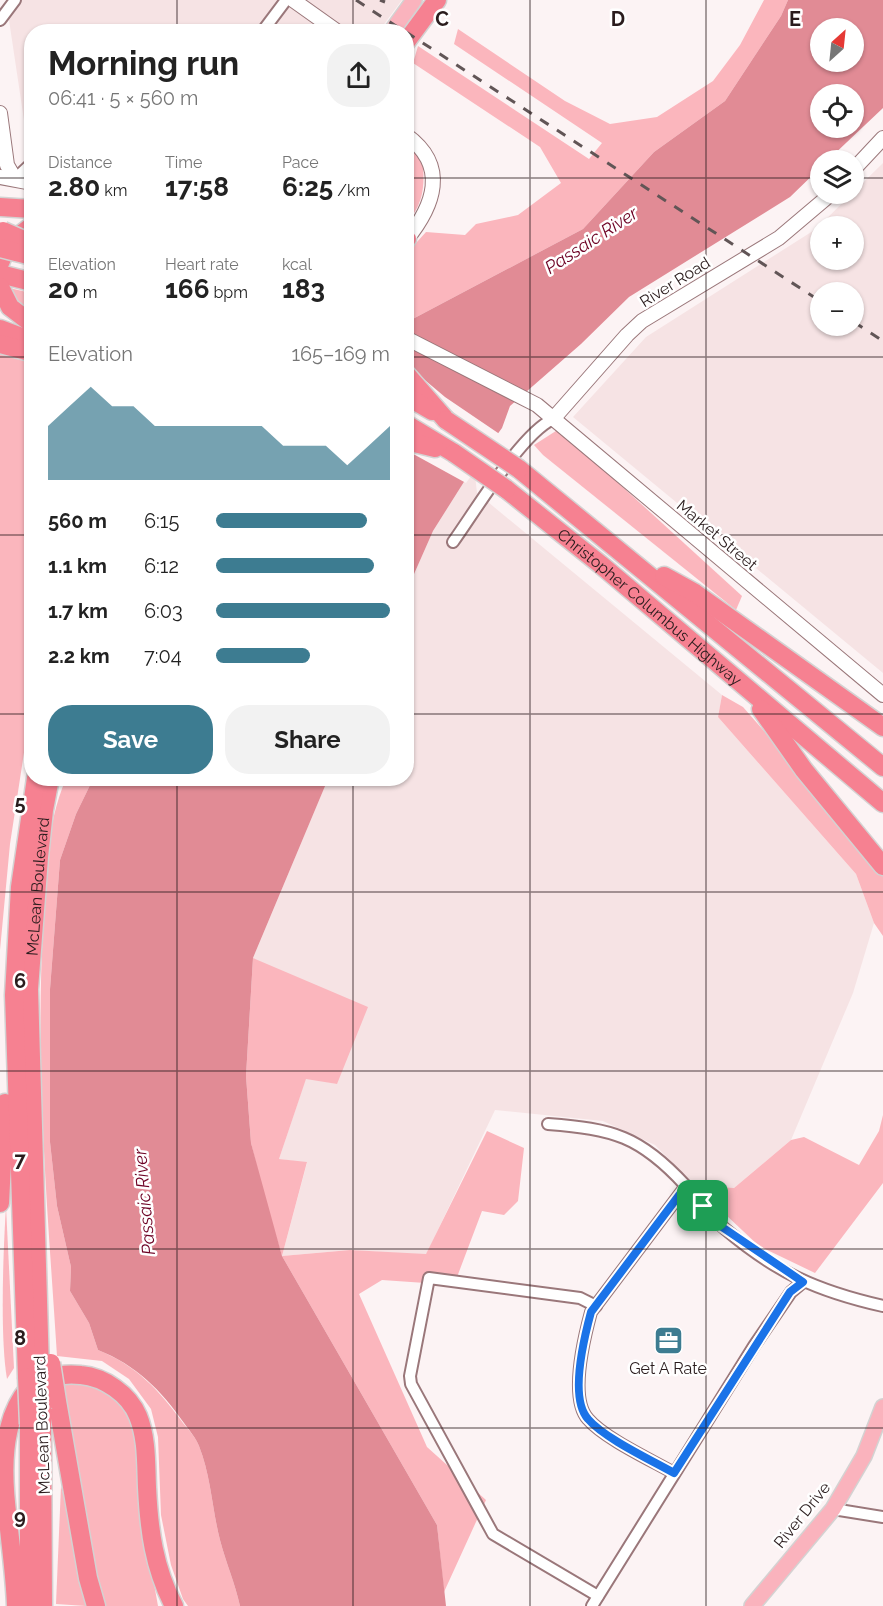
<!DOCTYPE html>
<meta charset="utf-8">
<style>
:root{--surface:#fff;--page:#f2f2f2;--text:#222;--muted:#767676;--accent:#3d7c91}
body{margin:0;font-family:Raleway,sans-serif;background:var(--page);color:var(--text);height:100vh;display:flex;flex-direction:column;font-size:22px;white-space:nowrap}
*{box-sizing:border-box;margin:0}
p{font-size:20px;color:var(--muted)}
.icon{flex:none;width:33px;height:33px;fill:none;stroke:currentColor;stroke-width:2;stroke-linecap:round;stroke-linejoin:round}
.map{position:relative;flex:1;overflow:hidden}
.details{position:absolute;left:24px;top:24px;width:390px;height:762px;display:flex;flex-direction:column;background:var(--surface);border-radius:24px;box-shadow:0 2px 4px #0004}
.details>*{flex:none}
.needle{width:39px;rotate:27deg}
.tools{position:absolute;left:810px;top:18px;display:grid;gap:12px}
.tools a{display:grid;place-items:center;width:54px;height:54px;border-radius:50%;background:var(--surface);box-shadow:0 2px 4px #0004;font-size:30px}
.pin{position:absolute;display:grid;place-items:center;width:51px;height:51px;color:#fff;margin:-26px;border-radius:12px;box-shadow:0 3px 9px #0006}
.round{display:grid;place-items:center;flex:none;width:63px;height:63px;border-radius:24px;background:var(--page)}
.summary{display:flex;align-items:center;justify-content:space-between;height:102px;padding:0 24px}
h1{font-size:33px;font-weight:700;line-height:45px}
.stats{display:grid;grid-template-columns:repeat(3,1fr);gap:9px;height:102px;padding:6px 24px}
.stats div{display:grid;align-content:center}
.stats b{font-size:26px;font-weight:700}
.stats small{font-size:16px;font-weight:400}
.stats p{font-size:16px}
.chart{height:168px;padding:12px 24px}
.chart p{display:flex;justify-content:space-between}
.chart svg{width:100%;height:108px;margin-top:6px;fill:var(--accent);opacity:.7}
.button{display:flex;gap:12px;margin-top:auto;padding:12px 24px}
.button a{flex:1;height:69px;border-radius:24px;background:var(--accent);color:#fff;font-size:24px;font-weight:700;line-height:69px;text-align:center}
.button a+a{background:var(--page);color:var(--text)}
ul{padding:0 24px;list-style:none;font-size:20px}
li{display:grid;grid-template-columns:96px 72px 1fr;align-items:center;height:45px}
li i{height:15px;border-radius:8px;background:var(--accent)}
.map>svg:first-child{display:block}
.built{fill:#f6e3e4;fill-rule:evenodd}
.green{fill:#fbb6bd}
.water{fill:#e18b95;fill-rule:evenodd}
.pier{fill:#fcf3f4}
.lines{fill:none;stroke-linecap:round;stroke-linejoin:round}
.street-casing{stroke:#9a777a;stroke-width:14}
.secondary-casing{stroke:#9a777a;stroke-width:16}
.primary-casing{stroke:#d4d2d2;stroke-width:18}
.highway-casing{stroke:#d4d2d2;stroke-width:21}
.street{stroke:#fff;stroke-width:10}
.secondary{stroke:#fff;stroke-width:14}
.primary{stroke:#fab3bd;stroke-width:15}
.highway{stroke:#f68191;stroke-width:18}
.rail{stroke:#615556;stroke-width:3;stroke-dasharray:10 10;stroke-linecap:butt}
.highway-bridge-casing{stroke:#d4d2d2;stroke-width:21;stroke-linecap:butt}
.highway-bridge{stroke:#f68191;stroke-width:18}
.route-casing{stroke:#fff;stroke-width:12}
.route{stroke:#1a73e8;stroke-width:8}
.grid{fill:none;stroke:#2a1c1d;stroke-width:1.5;stroke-opacity:0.55}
.labels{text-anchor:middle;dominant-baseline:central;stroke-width:5;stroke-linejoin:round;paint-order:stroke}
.street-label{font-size:16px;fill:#2a1c1d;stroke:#fff}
.poi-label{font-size:16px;fill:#2a1c1d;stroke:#fff}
.water-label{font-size:18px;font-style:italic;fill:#6d0224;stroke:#fff}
.grid-label{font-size:20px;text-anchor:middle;font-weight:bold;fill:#2a1c1d;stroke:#fff;stroke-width:5;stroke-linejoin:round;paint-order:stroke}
</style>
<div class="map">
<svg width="883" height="1606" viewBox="0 0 883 1606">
<rect width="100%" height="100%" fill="#fcf3f4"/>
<g class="built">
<path d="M 6,0 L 402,0 L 379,31 L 32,32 L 31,167 Z"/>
<path d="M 883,163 L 883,673 L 573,417 L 646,337 L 816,229 ZM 820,226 L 854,226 L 854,260 L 820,260 ZM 820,292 L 854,292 L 854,326 L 820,326 Z"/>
<path d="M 474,466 L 477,493 L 722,695 L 718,717 L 856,874 L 874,923 L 853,993 L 791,1140 L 734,1188 L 694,1185 L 655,1145 L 603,1121 L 495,1110 L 426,1255 L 350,1250 L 282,1256 L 307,1163 L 279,1159 L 306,1078 L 337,1084 L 253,958 L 328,779 L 406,778 L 407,590 L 433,531 Z"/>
</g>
<g class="green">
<path d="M 764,0 L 788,0 L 781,16 L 725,101 L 654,152 L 583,229 L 407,322 L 407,253 L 426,232 L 465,235 L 476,224 L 518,215 L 561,183 L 540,147 L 413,63 L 418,46 L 589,159 L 602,143 L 454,44 L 458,29 L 565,101 L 610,124 L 657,117 L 713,81 L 740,45 Z"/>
<path d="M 407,143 L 422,157 C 425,181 425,203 407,222 Z"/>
<path d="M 5,287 L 31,293 L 31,319 Z"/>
<path d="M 0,354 L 31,363 L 31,707 L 10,844 L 0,950 Z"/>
<path d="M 559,429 L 742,596 L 736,610 L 543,455 L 534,445 Z"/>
<path d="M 722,695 L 743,707 L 866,847 L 883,874 L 883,936 L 874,923 L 856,874 L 718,717 Z"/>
<path d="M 66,779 L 93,779 L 76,814 L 60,860 L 50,989 L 50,1142 L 57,1206 L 71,1267 L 70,1291 L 89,1323 L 98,1350 C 136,1365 160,1391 183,1423 C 189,1430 196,1438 199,1446 C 211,1476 212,1509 220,1540 C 226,1563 235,1583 240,1606 L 188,1606 L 183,1599 L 171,1565 L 161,1515 L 158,1437 L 151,1409 L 129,1379 L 102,1361 L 57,1356 C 48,1214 35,1073 43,930 C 45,881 46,824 66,779 Z"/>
<path d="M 253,958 L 368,1007 L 337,1084 L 306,1079 L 279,1159 L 307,1162 L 282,1256 L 350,1250 L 426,1254 L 487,1131 L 524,1148 L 518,1201 L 504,1215 L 482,1211 L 454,1285 L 382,1280 L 359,1294 L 427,1447 L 486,1500 L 444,1592 L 437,1525 L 282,1256 L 265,1200 L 251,1143 L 246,1076 Z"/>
<path d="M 883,1115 L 883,1183 L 815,1273 L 759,1246 L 694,1185 L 734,1188 L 791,1140 L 804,1137 L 859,1165 L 879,1131 Z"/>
<path d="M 6,1207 L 14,1368 L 7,1379 C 0,1339 3,1253 6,1207 Z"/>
<path d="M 63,1381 L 104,1385 L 128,1409 L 139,1452 L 146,1539 L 158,1606 L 104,1606 L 101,1601 Z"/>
<path d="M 61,1486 L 73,1528 L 86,1606 L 56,1604 Z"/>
</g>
<g class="water">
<path d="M 788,0 L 883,0 L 883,108 L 828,160 L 820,160 L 820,168 L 790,197 L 629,297 L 581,344 L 510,406 L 502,428 L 474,466 L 433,531 L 407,590 L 407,322 L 583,229 L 654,152 L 725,101 L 781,16 ZM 820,28 L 854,28 L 854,62 L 820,62 ZM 820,94 L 854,94 L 854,128 L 820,128 Z"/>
<path d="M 93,779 L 328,779 L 253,958 L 246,1076 L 251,1143 L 282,1256 L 437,1525 L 446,1606 L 240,1606 C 235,1583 226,1563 220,1540 C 212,1509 211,1476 199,1446 C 196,1438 189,1430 184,1423 C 161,1390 136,1365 98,1350 L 89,1323 L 70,1291 L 71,1267 L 57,1206 L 50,1142 L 50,989 L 60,860 L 76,814 Z"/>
</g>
<path class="pier" d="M 407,365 L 445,397 L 501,435 L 466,483 L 406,450 Z"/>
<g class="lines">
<defs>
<g id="street">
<path d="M 0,20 L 15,0"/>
<path d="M 262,32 L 286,0"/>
<path d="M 15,179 L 32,163"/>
<path d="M 453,542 C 476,510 521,434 553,419"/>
<path d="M 548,1124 C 613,1129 640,1136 685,1185 C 698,1199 710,1216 725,1229 C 777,1273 817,1291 883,1306"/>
<path d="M 596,1306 L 580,1298 L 429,1278 L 410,1376 L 411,1384 L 493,1534 L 598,1596"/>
<path d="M 674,1473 C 651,1460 604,1438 588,1419 C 569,1398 584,1338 591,1312 L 686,1186"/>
<path d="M 833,1509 L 883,1517"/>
<path d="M 592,1606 L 754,1346 L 791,1292 L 803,1282"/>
</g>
<g id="secondary">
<path d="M 293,0 L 338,32"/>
<path d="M 0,113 L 7,165 L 15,179"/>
<path d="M 406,135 C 449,166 434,206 406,240"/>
<path d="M 854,169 L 883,138"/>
<path d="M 0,177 L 32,183"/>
<path d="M 406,338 L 537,405 L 883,695"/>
<path d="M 553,419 L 627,335 L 642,321 L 779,238 L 831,194"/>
</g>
<g id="primary">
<path d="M 391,32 L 414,0"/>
<path d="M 752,1606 L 833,1509 L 864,1456 L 883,1407"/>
</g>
<g id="highway">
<path d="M 406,42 L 437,0"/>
<path d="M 0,207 L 32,209"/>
<path d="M 406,240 L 407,239"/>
<path d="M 16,252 L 32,256"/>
<path d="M 0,263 L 8,244 L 32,226"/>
<path d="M 0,274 L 32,282"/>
<path d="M 0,287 L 10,307 L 32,324"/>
<path d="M 0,329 L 32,341"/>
<path d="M 0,344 L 30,352"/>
<path d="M 406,374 L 446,420"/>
<path d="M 406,396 L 432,411"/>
<path d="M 406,424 L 454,453"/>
<path d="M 406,441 L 435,448"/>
<path d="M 519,469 L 883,767"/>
<path id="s1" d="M 506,489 L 600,564 L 883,803"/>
<path d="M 664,576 L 695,593 L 883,727"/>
<path d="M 761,709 L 804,770 L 883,866"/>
<path d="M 0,1203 L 5,1103"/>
<path id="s2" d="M 40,1370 L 29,989 L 39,857 L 44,810 L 50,778"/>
<path d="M 27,1377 L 14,995 L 20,887 L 36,778"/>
<path d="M 57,1401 L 88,1578 L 96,1606"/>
<path d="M 42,1409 L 43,1606"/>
<path d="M 16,1606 C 15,1577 11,1549 8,1520 C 2,1475 0,1421 29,1388 C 44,1377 63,1373 81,1375 C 104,1377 129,1394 138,1416 C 147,1438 146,1463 147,1487 C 149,1530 154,1568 174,1606"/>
<path d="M 29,1606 L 29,1424"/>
</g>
</defs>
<use href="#street" class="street-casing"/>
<use href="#secondary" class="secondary-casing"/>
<use href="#primary" class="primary-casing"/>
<use href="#highway" class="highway-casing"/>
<use href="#street" class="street"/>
<use href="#secondary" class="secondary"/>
<use href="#primary" class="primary"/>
<use href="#highway" class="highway"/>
<g class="rail">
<path d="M 356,0 L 405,32"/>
<path d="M 380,0 L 385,2"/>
<path d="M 406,32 L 820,301"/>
<path d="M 854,322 L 883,341"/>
</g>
<defs>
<g id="highway-bridge">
<path d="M 3,231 L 26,241"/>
<path d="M 0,248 L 16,252"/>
<path d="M 446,420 L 519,469"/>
<path d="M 454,453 L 506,489"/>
<path d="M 51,1363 L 57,1401"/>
<path d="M 40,1370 L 42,1409"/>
<path d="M 27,1377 L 29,1424"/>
</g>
</defs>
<use href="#highway-bridge" class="highway-bridge-casing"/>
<use href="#highway-bridge" class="highway-bridge"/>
</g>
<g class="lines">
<defs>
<path id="route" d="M 686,1186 L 722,1227 L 803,1282 L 790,1292 L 674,1473 C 651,1460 604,1438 588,1419 C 569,1398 584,1338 591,1312 Z"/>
</defs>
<use href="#route" class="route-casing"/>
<use href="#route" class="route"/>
</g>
<path class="grid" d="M 177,0 L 177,32M 353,0 L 353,32M 530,0 L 530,1606M 706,0 L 706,1606M 0,178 L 32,178M 406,178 L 820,178M 854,178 L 883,178M 0,357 L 32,357M 406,357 L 883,357M 0,535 L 32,535M 406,535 L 883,535M 0,714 L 32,714M 406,714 L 883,714M 177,778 L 177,1606M 353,778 L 353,1606M 0,892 L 883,892M 0,1071 L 883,1071M 0,1249 L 883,1249M 0,1428 L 883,1428"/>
<defs>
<symbol id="office-square" viewBox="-11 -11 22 22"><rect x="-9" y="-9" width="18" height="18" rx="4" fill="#3d7c91" stroke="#fff"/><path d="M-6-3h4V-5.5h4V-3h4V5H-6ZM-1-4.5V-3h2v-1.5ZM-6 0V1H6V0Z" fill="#fff"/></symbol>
</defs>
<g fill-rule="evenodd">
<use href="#office-square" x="652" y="1324" width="33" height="33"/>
</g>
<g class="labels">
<g class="street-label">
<text transform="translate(675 282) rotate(-32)">River Road</text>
<text transform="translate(717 535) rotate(40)">Market Street</text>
<text stroke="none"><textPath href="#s1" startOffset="186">Christopher Columbus Highway</textPath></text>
<text stroke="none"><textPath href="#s2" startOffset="484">McLean Boulevard</textPath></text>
<text transform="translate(42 1425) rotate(-92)">McLean Boulevard</text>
<text transform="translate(802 1515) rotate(-51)">River Drive</text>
</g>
<g class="poi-label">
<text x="668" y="1368">Get A Rate</text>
</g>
<g class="water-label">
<text transform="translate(591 240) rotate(-33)">Passaic River</text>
<text transform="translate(144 1202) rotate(-95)">Passaic River</text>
</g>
</g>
<g class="grid-label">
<text x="442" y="26">C</text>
<text x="618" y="26">D</text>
<text x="795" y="26">E</text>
<text x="20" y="810">5</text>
<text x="20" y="988">6</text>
<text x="20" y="1167">7</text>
<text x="20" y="1345">8</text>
<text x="20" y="1524">9</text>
</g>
</svg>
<div class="tools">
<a><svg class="needle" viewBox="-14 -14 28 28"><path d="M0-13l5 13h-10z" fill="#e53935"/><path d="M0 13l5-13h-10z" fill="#767676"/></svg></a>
<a><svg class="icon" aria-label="locate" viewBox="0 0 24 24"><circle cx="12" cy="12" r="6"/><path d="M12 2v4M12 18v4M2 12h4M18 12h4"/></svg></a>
<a><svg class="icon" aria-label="layers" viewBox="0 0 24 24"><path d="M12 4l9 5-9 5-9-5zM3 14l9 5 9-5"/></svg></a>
<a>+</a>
<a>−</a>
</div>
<div class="pin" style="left:703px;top:1206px;background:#1e9e55"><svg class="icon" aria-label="arrive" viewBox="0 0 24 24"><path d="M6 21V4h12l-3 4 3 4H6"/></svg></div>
<section class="details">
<div class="summary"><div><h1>Morning run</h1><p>06:41 · 5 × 560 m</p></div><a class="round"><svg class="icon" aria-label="share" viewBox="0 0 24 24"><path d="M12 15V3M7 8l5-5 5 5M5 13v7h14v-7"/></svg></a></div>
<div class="stats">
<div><p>Distance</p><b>2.80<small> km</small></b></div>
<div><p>Time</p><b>17:58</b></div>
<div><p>Pace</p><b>6:25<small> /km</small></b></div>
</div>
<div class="stats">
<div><p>Elevation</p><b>20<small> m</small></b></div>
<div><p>Heart rate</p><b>166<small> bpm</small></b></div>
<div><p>kcal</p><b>183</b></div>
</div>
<div class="chart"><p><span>Elevation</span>165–169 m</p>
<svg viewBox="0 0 160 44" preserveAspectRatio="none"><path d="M0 44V22L10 14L20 6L30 14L40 14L50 22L60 22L70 22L80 22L90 22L100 22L110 30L120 30L130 30L140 38L150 30L160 22V44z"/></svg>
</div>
<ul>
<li><b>560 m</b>6:15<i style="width:87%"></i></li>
<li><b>1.1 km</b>6:12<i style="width:91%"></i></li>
<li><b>1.7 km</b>6:03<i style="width:100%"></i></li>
<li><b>2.2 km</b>7:04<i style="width:54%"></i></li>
</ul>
<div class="button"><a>Save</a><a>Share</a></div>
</section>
</div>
